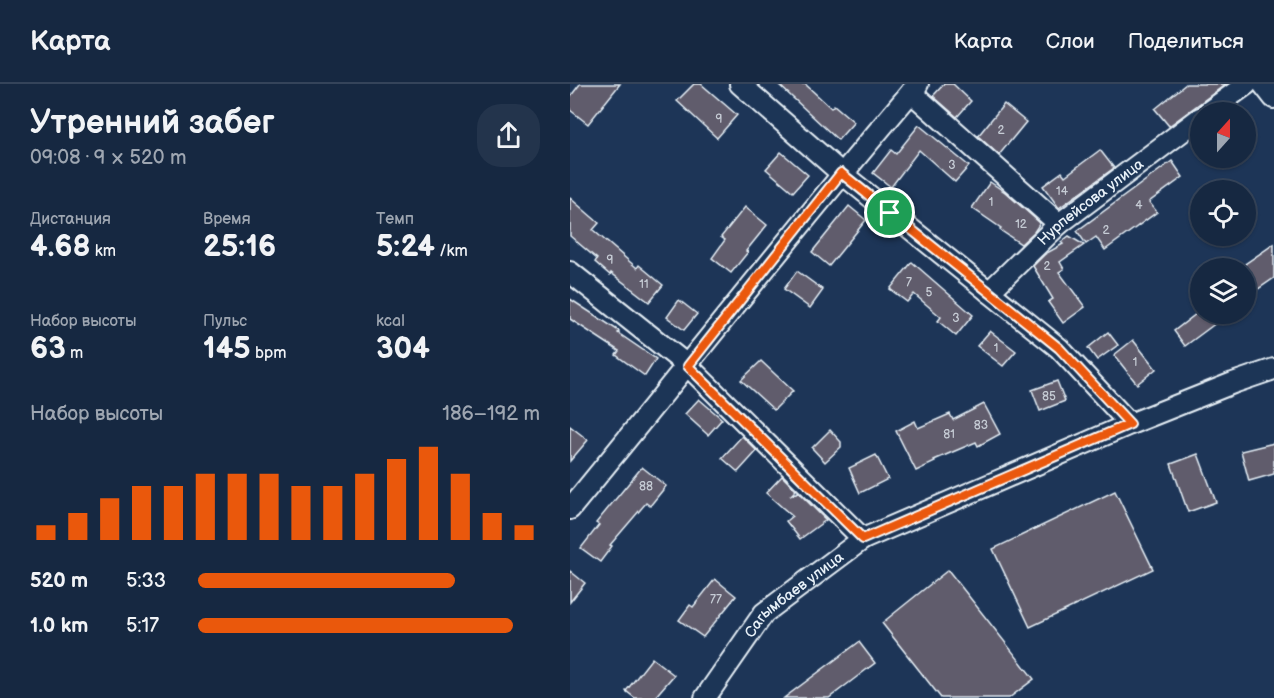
<!DOCTYPE html>
<html lang="ru">
<meta charset="utf-8">
<style>
:root{--surface:#162841;--page:#23344c;--text:#f1f3f6;--muted:#9ea6b1;--line:#35445a;--accent:#ea580c}
body{margin:0;font-family:"Balsamiq Sans",sans-serif;background:var(--page);color:var(--text);height:100vh;display:flex;flex-direction:column;font-size:22px;white-space:nowrap}
*{box-sizing:border-box;margin:0}
p{font-size:20px;color:var(--muted)}
.icon{flex:none;width:33px;height:33px;fill:none;stroke:currentColor;stroke-width:2;stroke-linecap:round;stroke-linejoin:round}
.map{position:relative;flex:1;overflow:hidden}
.details{display:flex;flex-direction:column;background:var(--surface);width:570px}
.details>*{flex:none}
.needle{width:39px;rotate:21deg}
.controls{position:absolute;left:620px;top:18px;display:grid;gap:12px}
.controls a{display:grid;place-items:center;width:66px;height:66px;border-radius:50%;background:var(--surface);box-shadow:0 2px 4px #0004,0 0 0 2px var(--line);font-size:30px}
.pin{position:absolute;display:grid;place-items:center;width:51px;height:51px;color:#fff;margin:-26px;border:3px solid #fff;border-radius:50%;box-shadow:0 2px 6px #0007}
.round{display:grid;place-items:center;flex:none;width:63px;height:63px;border-radius:24px;background:var(--page)}
.head{display:flex;align-items:center;justify-content:space-between;height:102px;padding:0 30px}
h1{font-size:33px;font-weight:700;line-height:45px}
.stats{display:grid;grid-template-columns:repeat(3,1fr);gap:9px;height:102px;padding:6px 30px}
.stats div{display:grid;align-content:center}
.stats b{font-size:30px;font-weight:700}
.stats small{font-size:16px;font-weight:400}
.stats p{font-size:16px}
.chart{height:168px;padding:12px 30px}
.chart p{display:flex;justify-content:space-between}
.chart svg{width:100%;height:108px;margin-top:6px;stroke:var(--accent);stroke-width:6}
ul{padding:0 30px;list-style:none;font-size:20px}
li{display:grid;grid-template-columns:96px 72px 1fr;align-items:center;height:45px}
li i{height:15px;border-radius:8px;background:var(--accent)}
header{display:flex;align-items:center;gap:36px;box-sizing:border-box;height:84px;padding:0 30px;background:var(--surface);border-bottom:2px solid var(--line)}
header strong{font-size:28px}
nav{display:flex;gap:33px;margin-inline-start:auto;font-size:21px}
main{display:flex;flex:1;min-height:0}
.map>svg:first-child{display:block}
.building{fill:#605c6c;stroke:#e8f1f8;stroke-width:1.5}
.lines{fill:none;stroke-linecap:round;stroke-linejoin:round}
.minor-casing{stroke:#e8f1f8;stroke-width:24}
.minor{stroke:#1d3557;stroke-width:20}
.route-casing{stroke:#fff;stroke-width:12}
.route{stroke:#ea580c;stroke-width:8}
.labels{text-anchor:middle;dominant-baseline:central;stroke-width:4.5;stroke-linejoin:round;paint-order:stroke}
.number-label{font-size:12px;fill:#c6ccd5}
.street-label{font-size:15px;fill:#e8f1f8;stroke:#1d3557}
</style>
<header>
<strong>Карта</strong>
<nav><a>Карта</a><a>Слои</a><a>Поделиться</a></nav>
</header>
<main>
<section class="details">
<div class="head"><div><h1>Утренний забег</h1><p>09:08 · 9 × 520 m</p></div><a class="round"><svg class="icon" aria-label="share" viewBox="0 0 24 24"><path d="M12 15V3M7 8l5-5 5 5M5 13v7h14v-7"/></svg></a></div>
<div class="stats">
<div><p>Дистанция</p><b>4.68<small> km</small></b></div>
<div><p>Время</p><b>25:16</b></div>
<div><p>Темп</p><b>5:24<small> /km</small></b></div>
</div>
<div class="stats">
<div><p>Набор высоты</p><b>63<small> m</small></b></div>
<div><p>Пульс</p><b>145<small> bpm</small></b></div>
<div><p>kcal</p><b>304</b></div>
</div>
<div class="chart"><p><span>Набор высоты</span>186–192 m</p>
<svg viewBox="0 0 160 44" preserveAspectRatio="none"><path d="M5 44V38M15 44V33M25 44V27M35 44V22M45 44V22M55 44V17M65 44V17M75 44V17M85 44V22M95 44V22M105 44V17M115 44V11M125 44V6M135 44V17M145 44V33M155 44V38"/></svg>
</div>
<ul>
<li><b>520 m</b>5:33<i style="width:75%"></i></li>
<li><b>1.0 km</b>5:17<i style="width:92%"></i></li>
</ul>
</section>
<div class="map">
<svg width="704" height="614" viewBox="0 0 704 614">
<rect width="100%" height="100%" fill="#1d3557"/>
<filter id="ink" filterUnits="userSpaceOnUse"><feTurbulence type="fractalNoise" baseFrequency=".0167" numOctaves="2"/><feDisplacementMap in="SourceGraphic" scale="12" xChannelSelector="R" yChannelSelector="G"/><feConvolveMatrix kernelMatrix="1 2 1 2 8 2 1 2 1" color-interpolation-filters="sRGB"/></filter>
<g filter="url(#ink)">
<g class="building">
<path d="M 10,0 L 50,0 L 18,40 L 0,26 L 0,13 Z"/>
<path d="M 124,0 L 131,0 L 167,31 L 147,54 L 107,17 Z"/>
<path d="M 208,0 L 235,0 L 261,24 L 264,21 L 284,38 L 268,56 Z"/>
<path d="M 374,0 L 383,0 L 401,17 L 387,33 L 363,12 Z"/>
<path d="M 616,0 L 656,0 L 599,42 L 585,25 Z"/>
<path d="M 434,20 L 456,38 L 429,71 L 408,52 Z"/>
<path d="M 349,41 L 399,82 L 385,98 L 349,66 L 321,103 L 303,89 L 321,66 L 326,70 Z"/>
<path d="M 530,66 L 544,84 L 489,124 L 473,102 L 492,88 L 495,92 Z"/>
<path d="M 211,68 L 238,91 L 223,108 L 196,85 Z"/>
<path d="M 602,77 L 613,93 L 579,118 L 587,128 L 535,166 L 526,153 L 516,160 L 507,147 Z"/>
<path d="M 420,98 L 435,108 L 470,139 L 464,148 L 451,160 L 430,146 L 431,144 L 402,124 Z"/>
<path d="M 0,114 L 29,139 L 23,146 L 67,184 L 69,181 L 93,201 L 79,218 L 41,189 L 40,191 L 25,178 L 27,175 L 0,152 Z"/>
<path d="M 279,122 L 296,136 L 259,182 L 242,168 Z"/>
<path d="M 175,123 L 197,141 L 176,167 L 178,168 L 161,189 L 142,174 L 155,156 L 151,153 Z"/>
<path d="M 499,152 L 514,161 L 490,178 L 494,185 L 489,188 L 515,223 L 493,239 L 478,218 L 483,215 L 463,182 L 475,170 L 493,160 L 491,158 Z"/>
<path d="M 704,160 L 704,194 L 675,214 L 675,180 Z"/>
<path d="M 342,178 L 403,231 L 386,252 L 368,237 L 371,233 L 344,210 L 337,218 L 320,205 Z"/>
<path d="M 227,187 L 253,206 L 240,224 L 214,205 Z"/>
<path d="M 0,215 L 49,247 L 48,249 L 86,275 L 75,292 L 46,271 L 49,267 L 0,235 Z"/>
<path d="M 109,216 L 127,230 L 114,246 L 97,233 Z"/>
<path d="M 626,230 L 658,230 L 615,262 L 604,247 Z"/>
<path d="M 420,247 L 446,267 L 433,282 L 407,262 Z"/>
<path d="M 538,248 L 548,261 L 527,276 L 518,264 Z"/>
<path d="M 563,256 L 586,285 L 567,300 L 544,271 Z"/>
<path d="M 191,277 L 223,307 L 204,326 L 171,296 Z"/>
<path d="M 487,297 L 495,317 L 470,327 L 462,306 Z"/>
<path d="M 129,315 L 152,335 L 138,351 L 115,330 Z"/>
<path d="M 414,320 L 430,350 L 408,362 L 406,358 L 364,376 L 365,378 L 346,387 L 326,347 L 345,337 L 348,344 L 380,330 L 383,336 Z"/>
<path d="M 0,342 L 18,356 L 0,377 Z"/>
<path d="M 260,346 L 271,358 L 271,363 L 255,378 L 242,364 Z"/>
<path d="M 172,352 L 187,367 L 168,388 L 152,374 Z"/>
<path d="M 704,359 L 704,390 L 679,397 L 671,367 Z"/>
<path d="M 628,370 L 646,418 L 618,428 L 601,380 Z"/>
<path d="M 306,371 L 318,395 L 290,409 L 279,384 Z"/>
<path d="M 72,383 L 96,402 L 80,422 L 76,419 L 40,461 L 42,462 L 30,478 L 11,464 L 29,441 L 26,439 Z"/>
<path d="M 212,392 L 226,406 L 220,412 L 228,408 L 256,436 L 230,455 L 216,437 L 222,432 L 196,409 Z"/>
<path d="M 545,407 L 583,485 L 460,543 L 423,465 Z"/>
<path d="M 378,486 L 464,595 L 439,614 L 371,614 L 312,539 Z"/>
<path d="M 0,487 L 15,499 L 0,518 Z"/>
<path d="M 145,495 L 166,512 L 133,553 L 109,536 L 120,521 L 123,523 Z"/>
<path d="M 289,558 L 305,579 L 288,592 L 259,614 L 214,614 Z"/>
<path d="M 82,574 L 104,591 L 84,614 L 65,614 L 56,607 Z"/>
</g>
<g class="lines">
<defs>
<g id="minor">
<path d="M 170,0 L 271,89 L 489,264 L 560,340"/>
<path d="M 693,0 L 704,14"/>
<path d="M 341,8 L 489,140"/>
<path d="M 638,28 L 677,0"/>
<path d="M 0,188 L 118,282 L 293,455"/>
<path id="s1" d="M 419,208 L 489,140 L 630,34"/>
<path d="M 0,425 C 116,284 229,139 348,0"/>
<path id="s2" d="M 135,614 L 194,529 L 293,455 L 560,340 L 663,299 L 704,285"/>
</g>
</defs>
<use href="#minor" class="minor-casing"/>
<use href="#minor" class="minor"/>
</g>
</g>
<g class="lines" filter="url(#ink)">
<defs>
<path id="route" d="M 271,89 L 489,264 L 560,340 L 293,455 L 118,282 Z"/>
</defs>
<use href="#route" class="route-casing"/>
<use href="#route" class="route"/>
</g>
<g class="labels">
<g class="number-label">
<text x="149" y="35">9</text>
<text x="431" y="46">2</text>
<text x="382" y="81">3</text>
<text x="492" y="107">14</text>
<text x="421" y="118">1</text>
<text x="569" y="121">4</text>
<text x="451" y="140">12</text>
<text x="536" y="146">2</text>
<text x="40" y="176">9</text>
<text x="477" y="182">2</text>
<text x="339" y="198">7</text>
<text x="74" y="200">11</text>
<text x="359" y="208">5</text>
<text x="386" y="234">3</text>
<text x="426" y="264">1</text>
<text x="565" y="278">1</text>
<text x="479" y="312">85</text>
<text x="411" y="341">83</text>
<text x="379" y="350">81</text>
<text x="76" y="402">88</text>
<text x="146" y="515">77</text>
</g>
<g class="street-label">
<text stroke="none"><textPath href="#s1" startOffset="136">Нурпейсова улица</textPath></text>
<text stroke="none"><textPath href="#s2" startOffset="138">Сагымбаев улица</textPath></text>
</g>
</g>
</svg>
<div class="controls">
<a><svg class="needle" viewBox="-14 -14 28 28"><path d="M0-13l5 13h-10z" fill="#e53935"/><path d="M0 13l5-13h-10z" fill="#9ea6b1"/></svg></a>
<a><svg class="icon" aria-label="locate" viewBox="0 0 24 24"><circle cx="12" cy="12" r="6"/><path d="M12 2v4M12 18v4M2 12h4M18 12h4"/></svg></a>
<a><svg class="icon" aria-label="layers" viewBox="0 0 24 24"><path d="M12 4l9 5-9 5-9-5zM3 14l9 5 9-5"/></svg></a>
</div>
<div class="pin" style="left:320px;top:129px;background:#1e9e55"><svg class="icon" aria-label="arrive" viewBox="0 0 24 24"><path d="M6 21V4h12l-3 4 3 4H6"/></svg></div>
</div>
</main>
